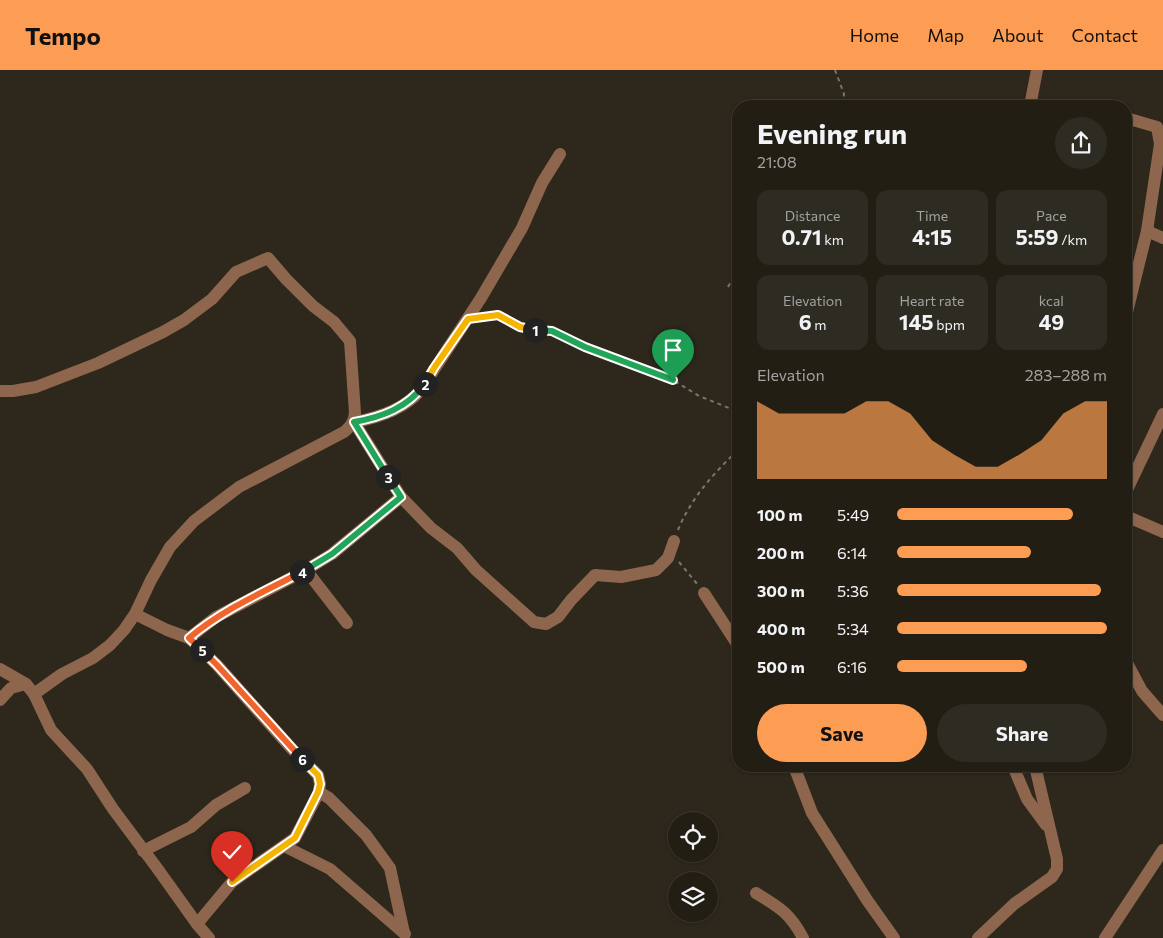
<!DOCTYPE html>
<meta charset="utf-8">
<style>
:root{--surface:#221e14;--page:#2e2b22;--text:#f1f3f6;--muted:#a2a2a0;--line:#3f3c34;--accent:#fc9d53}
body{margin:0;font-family:Commissioner,sans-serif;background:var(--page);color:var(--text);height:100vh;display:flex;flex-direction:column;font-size:19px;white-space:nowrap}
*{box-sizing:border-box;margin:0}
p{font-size:16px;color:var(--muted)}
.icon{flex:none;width:28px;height:28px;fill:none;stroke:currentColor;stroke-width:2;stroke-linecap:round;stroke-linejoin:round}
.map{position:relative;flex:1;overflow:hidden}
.drawer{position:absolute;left:732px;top:30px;width:400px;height:672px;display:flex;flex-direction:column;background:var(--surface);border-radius:20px;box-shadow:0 1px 4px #0004,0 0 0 1px var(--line)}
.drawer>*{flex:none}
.controls{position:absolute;left:668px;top:742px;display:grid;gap:10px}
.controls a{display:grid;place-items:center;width:50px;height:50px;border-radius:50%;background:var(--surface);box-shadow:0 1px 4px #0004,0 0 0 1px var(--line);font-size:25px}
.pin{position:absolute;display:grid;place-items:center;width:42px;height:42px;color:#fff;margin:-51px -21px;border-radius:50% 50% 50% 0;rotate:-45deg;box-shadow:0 0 5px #0007}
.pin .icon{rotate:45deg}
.km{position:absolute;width:25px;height:25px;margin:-12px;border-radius:50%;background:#222;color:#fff;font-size:14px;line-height:25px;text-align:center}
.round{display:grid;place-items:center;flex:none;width:52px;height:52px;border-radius:26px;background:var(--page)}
.headline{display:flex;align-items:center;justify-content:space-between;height:85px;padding:0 25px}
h1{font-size:28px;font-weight:700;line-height:38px}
.figures{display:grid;grid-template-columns:repeat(3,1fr);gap:8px;height:85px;padding:5px 25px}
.figures div{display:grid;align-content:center;border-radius:12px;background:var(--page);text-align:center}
.figures b{font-size:21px;font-weight:700}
.figures small{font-size:14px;font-weight:400}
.figures p{font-size:14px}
.chart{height:140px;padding:10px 25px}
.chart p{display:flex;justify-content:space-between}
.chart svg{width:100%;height:90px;margin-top:5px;fill:var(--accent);opacity:.7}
.primary-button{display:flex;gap:10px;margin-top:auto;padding:10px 25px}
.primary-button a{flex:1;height:58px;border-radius:30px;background:var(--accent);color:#111;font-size:20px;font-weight:700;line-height:58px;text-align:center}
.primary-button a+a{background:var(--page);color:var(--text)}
ul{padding:0 25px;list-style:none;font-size:16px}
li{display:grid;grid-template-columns:80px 60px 1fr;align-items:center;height:38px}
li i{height:12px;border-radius:6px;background:var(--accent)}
header{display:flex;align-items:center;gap:30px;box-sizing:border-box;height:70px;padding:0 25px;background:var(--accent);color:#111}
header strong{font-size:24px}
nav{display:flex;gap:28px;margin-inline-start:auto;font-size:18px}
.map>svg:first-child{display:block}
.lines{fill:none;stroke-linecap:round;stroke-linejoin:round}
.path{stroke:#7a766b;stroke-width:2;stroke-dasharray:4 4;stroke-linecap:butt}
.minor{stroke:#8e664d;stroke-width:12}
.split-1-casing{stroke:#fff;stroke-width:10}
.split-2-casing{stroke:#fff;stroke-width:10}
.split-3-casing{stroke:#fff;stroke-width:10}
.split-4-casing{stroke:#fff;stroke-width:10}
.split-5-casing{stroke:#fff;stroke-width:10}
.split-6-casing{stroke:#fff;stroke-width:10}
.split-7-casing{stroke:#fff;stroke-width:10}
.split-1{stroke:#22a559;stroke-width:6}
.split-2{stroke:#f5b400;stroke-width:6}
.split-3{stroke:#22a559;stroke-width:6}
.split-4{stroke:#22a559;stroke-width:6}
.split-5{stroke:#f0652b;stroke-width:6}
.split-6{stroke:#f0652b;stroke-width:6}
.split-7{stroke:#f5b400;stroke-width:6}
</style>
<header>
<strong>Tempo</strong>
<nav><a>Home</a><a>Map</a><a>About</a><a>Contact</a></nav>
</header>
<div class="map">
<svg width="1163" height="868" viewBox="0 0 1163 868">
<rect width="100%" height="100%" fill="#2d281b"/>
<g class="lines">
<g class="path">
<path d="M 835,0 L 844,24 L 843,36"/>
<path d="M 728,217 L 739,198"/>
<path d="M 481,249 L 498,245 L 530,260 L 552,261 L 585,277 L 653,301 L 673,310 L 699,326 L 739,342"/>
<path d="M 678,460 C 691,428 714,403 739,379"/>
<path d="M 679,492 L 698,515"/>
</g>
<g class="minor">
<path d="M 1030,36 L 1037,0"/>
<path d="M 1126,48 L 1157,57 L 1160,74"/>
<path d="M 560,84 L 542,113 L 522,158 L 481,228 L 420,321 C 403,340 377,348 354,352 L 401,427 L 431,458 L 457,478 L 476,500 L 534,552 L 546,554 L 558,547 L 571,530 L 595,505 L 621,507 L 656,500 L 668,488 L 674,471"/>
<path d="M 1147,161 L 1163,168"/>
<path d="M 1126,246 L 1147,161 L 1160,74 L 1163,65"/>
<path d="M 0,321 L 13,321 L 36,317 L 98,293 L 163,262 L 184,250 L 212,229 L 236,202 L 268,188 L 286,209 L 313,236 L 334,252 L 350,271 L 355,343 C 354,352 351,356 344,362 L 239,417 L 194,451 L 170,477 L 151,510 L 135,544 L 124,560 L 110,575 L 93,588 L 62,604 L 34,624"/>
<path d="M 1126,422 L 1163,344"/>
<path d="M 1126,446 L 1163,462"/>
<path d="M 306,500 L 347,553"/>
<path d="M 704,523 L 739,577"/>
<path d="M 135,544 L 167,560 L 189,568 L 216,547 L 306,500 L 332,484 L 401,427"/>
<path d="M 189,568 L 217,595 L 292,679 L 318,705 L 320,714 L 319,722 L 295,768 L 232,812 L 197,854"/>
<path d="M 1127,593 L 1142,621 L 1163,645"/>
<path d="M 0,599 L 26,614 L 34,624 L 51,660 L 87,699 L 113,739 L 157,798 L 197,854 L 209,868"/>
<path d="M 0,630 L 11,618 L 26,614"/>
<path d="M 794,696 L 812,743 L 867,830 L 894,868"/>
<path d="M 1013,696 L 1027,729 L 1046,755"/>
<path d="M 319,722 L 329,728 L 366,765 L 390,798 L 404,863"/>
<path d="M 284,776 L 330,799 L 405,864"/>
<path d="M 143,781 L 191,757 L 216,735 L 245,718"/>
<path d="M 756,823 C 779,837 790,843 803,868"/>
<path d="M 978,868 L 1014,834 L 1052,807 L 1057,799 L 1057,789 L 1035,696"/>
<path d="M 1105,868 L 1163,780"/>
</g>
</g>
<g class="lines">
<defs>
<path id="split-1" d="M 535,260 L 552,261 L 585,277 L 673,310"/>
<path id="split-2" d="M 425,314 L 434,298 L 468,249 L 498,245 L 520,257 L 535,260"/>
<path id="split-3" d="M 388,407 L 354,352 C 382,347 407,338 425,314"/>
<path id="split-4" d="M 302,502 L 332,484 L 401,427 L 388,407"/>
<path id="split-5" d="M 202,580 L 189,568 C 222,540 263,522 302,502"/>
<path id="split-6" d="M 202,580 L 217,595 L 302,689"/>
<path id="split-7" d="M 232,812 L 295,768 L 318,722 L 320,714 L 318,705 L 302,689"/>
</defs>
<use href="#split-1" class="split-1-casing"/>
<use href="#split-2" class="split-2-casing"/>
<use href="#split-3" class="split-3-casing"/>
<use href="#split-4" class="split-4-casing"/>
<use href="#split-5" class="split-5-casing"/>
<use href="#split-6" class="split-6-casing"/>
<use href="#split-7" class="split-7-casing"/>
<use href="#split-1" class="split-1"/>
<use href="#split-2" class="split-2"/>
<use href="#split-3" class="split-3"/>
<use href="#split-4" class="split-4"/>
<use href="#split-5" class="split-5"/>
<use href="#split-6" class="split-6"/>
<use href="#split-7" class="split-7"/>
</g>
</svg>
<div class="controls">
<a><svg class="icon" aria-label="locate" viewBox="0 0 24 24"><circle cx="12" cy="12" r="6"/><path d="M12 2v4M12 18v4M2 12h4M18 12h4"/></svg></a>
<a><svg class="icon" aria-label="layers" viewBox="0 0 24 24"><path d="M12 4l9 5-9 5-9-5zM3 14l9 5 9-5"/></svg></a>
</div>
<div class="pin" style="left:673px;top:310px;background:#1e9e55"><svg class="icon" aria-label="arrive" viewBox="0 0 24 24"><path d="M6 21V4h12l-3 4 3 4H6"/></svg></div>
<div class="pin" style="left:232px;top:812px;background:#d93025"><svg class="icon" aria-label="check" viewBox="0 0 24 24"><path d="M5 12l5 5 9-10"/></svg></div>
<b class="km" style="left:535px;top:260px">1</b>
<b class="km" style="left:425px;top:314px">2</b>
<b class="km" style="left:388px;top:407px">3</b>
<b class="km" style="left:302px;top:502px">4</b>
<b class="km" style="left:202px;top:580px">5</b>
<b class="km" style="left:302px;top:689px">6</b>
<section class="drawer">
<div class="headline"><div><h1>Evening run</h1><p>21:08</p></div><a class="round"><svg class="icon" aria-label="share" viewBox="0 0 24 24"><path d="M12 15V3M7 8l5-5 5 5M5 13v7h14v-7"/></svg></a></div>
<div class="figures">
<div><p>Distance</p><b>0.71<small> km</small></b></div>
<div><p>Time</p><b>4:15</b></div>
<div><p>Pace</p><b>5:59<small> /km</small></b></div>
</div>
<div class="figures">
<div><p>Elevation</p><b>6<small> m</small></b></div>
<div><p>Heart rate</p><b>145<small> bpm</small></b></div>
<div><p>kcal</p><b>49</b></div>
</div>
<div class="chart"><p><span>Elevation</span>283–288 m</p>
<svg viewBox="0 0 160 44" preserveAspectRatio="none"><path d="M0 44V6L10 12L20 12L30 12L40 12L50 6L60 6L70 12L80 25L90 32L100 38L110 38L120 32L130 25L140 12L150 6L160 6V44z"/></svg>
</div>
<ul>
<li><b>100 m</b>5:49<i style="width:84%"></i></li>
<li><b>200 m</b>6:14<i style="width:64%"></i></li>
<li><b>300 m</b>5:36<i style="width:97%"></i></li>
<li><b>400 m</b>5:34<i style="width:100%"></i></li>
<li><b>500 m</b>6:16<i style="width:62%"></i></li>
</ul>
<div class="primary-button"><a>Save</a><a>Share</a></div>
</section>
</div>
